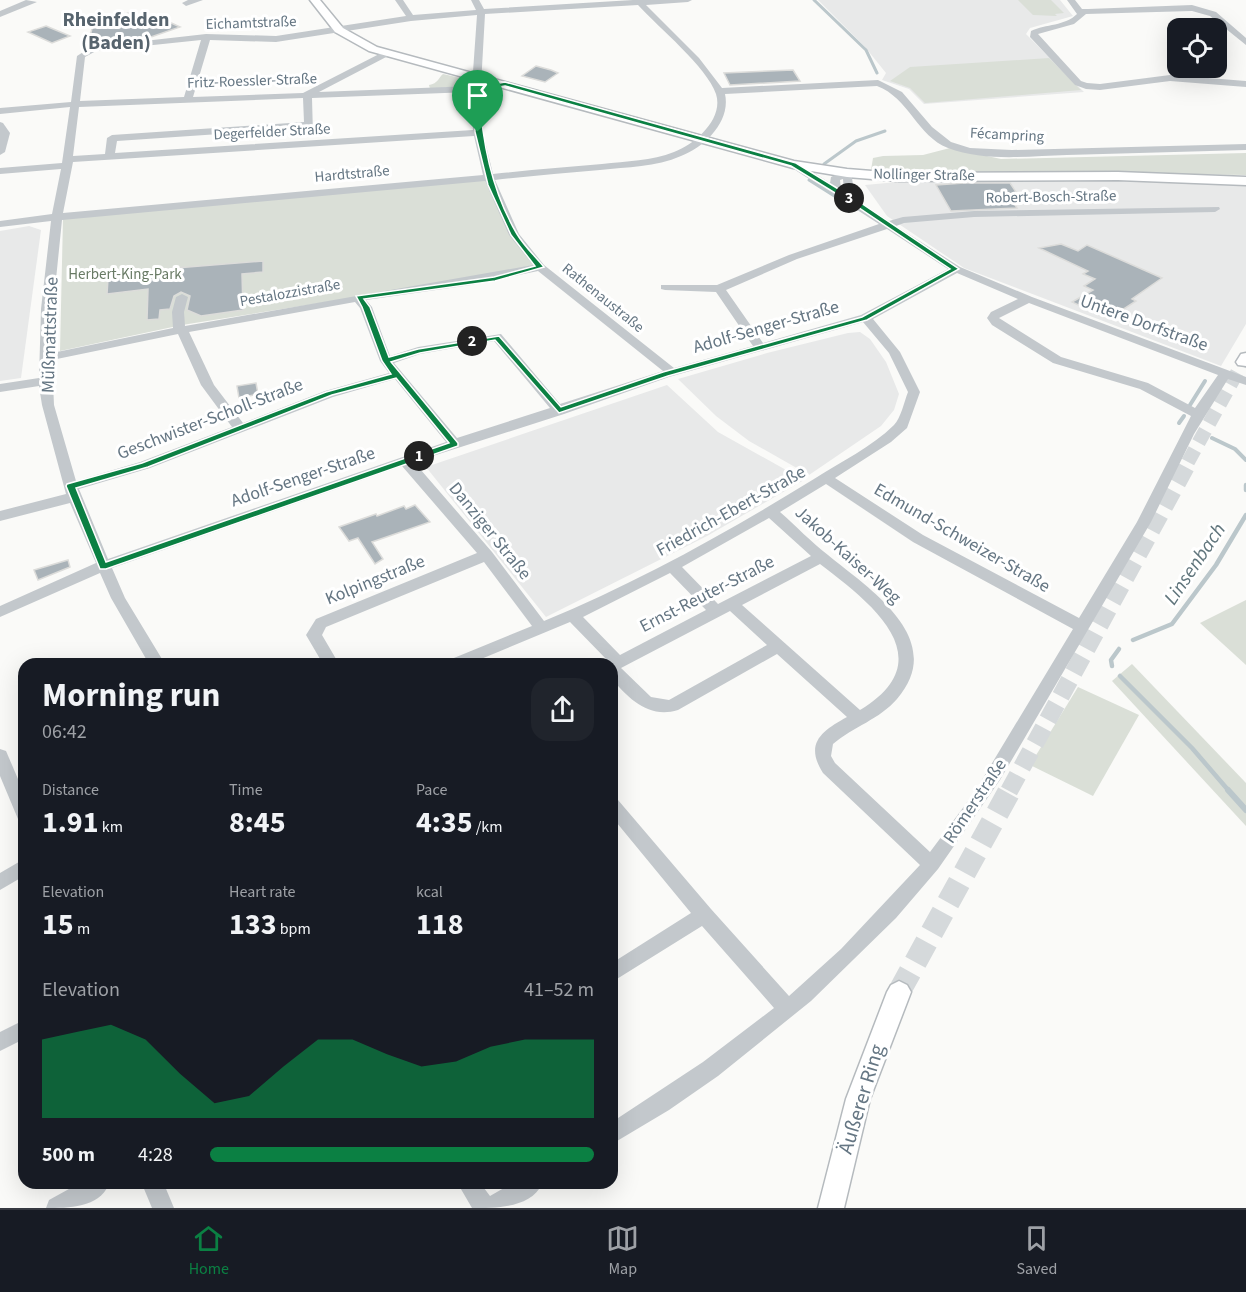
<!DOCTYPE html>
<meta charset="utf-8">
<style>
:root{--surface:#171b24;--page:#20242c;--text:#f1f3f6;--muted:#9ea1a6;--line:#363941;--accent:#0b8043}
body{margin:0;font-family:"Source Sans 3",sans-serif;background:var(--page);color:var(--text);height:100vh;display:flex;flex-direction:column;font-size:22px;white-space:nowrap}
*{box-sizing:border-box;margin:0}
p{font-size:20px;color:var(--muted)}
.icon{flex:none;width:33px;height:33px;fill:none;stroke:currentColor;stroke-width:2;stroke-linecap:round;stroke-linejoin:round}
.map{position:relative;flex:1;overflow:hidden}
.sheet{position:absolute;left:18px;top:658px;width:600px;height:531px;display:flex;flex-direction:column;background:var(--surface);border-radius:18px;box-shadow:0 6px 24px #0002}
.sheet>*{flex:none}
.buttons{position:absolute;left:1167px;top:18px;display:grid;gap:12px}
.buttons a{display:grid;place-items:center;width:60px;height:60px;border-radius:12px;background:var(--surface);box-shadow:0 6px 24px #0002;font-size:30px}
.pin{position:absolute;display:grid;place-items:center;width:51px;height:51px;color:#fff;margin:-62px -26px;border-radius:50% 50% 50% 0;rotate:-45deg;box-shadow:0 0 6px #0007}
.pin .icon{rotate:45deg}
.km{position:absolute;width:30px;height:30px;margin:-15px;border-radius:50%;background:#222;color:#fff;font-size:16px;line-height:30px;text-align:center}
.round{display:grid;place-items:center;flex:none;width:63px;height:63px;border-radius:18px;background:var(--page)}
.overview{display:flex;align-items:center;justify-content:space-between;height:102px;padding:0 24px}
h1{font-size:33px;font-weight:700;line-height:45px}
.figures{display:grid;grid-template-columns:repeat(3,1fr);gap:9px;height:102px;padding:6px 24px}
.figures div{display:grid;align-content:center}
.figures b{font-size:30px;font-weight:700}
.figures small{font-size:16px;font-weight:400}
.figures p{font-size:16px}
.chart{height:168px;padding:12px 24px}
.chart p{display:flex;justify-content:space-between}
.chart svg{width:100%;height:108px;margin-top:6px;fill:var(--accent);opacity:.7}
ul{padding:0 24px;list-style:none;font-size:20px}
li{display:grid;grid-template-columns:96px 72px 1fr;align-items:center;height:45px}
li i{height:15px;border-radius:8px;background:var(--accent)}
.tabs{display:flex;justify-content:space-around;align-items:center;height:84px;border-top:2px solid var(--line);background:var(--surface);font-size:16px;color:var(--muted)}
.tabs a{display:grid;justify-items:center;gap:3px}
.tabs .on{color:var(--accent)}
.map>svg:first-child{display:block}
.built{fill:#e8e9e9}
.green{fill:#dadfd7}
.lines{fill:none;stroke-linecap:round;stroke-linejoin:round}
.stream-far3{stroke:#bbc7cb;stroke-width:3}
.stream-far2{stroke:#bbc7cb;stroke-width:4}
.stream-far1{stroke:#bbc7cb;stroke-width:4.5}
.stream{stroke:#bbc7cb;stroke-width:6}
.building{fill:#aab3b9;stroke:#dcdcda;stroke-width:1.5}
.major-tunnel-far2{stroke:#d5d9db;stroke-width:14;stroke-dasharray:14 8;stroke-linecap:butt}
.major-tunnel-far1{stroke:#d5d9db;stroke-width:18;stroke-dasharray:18 9;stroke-linecap:butt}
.major-tunnel{stroke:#d5d9db;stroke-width:23;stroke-dasharray:23 11;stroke-linecap:butt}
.major-casing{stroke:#b5babe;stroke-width:3}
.minor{fill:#c3c8cc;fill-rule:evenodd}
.major{fill:#fff;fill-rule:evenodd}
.route{fill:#0b8043;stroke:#fff;stroke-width:1.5;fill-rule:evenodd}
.labels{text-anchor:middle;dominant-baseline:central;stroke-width:6;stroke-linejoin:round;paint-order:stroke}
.far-street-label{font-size:15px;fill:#657683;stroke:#fff}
.far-park-label{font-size:15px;fill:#687a64;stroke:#fff}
.street-label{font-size:18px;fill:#657683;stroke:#fff}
.far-district-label{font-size:20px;font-weight:bold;fill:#57646e;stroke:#fff}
.water-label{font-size:20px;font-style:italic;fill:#60757c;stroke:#fff}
.near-street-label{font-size:21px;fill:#657683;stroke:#fff}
</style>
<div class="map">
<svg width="1246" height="1208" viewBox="0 0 1246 1208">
<rect width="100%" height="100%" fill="#fafaf8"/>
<g class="built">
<path d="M 818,0 L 1060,0 L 1073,16 L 1030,28 L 1026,34 L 1084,92 L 924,104 L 909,89 L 882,80 L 886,73 L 865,47 Z"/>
<path d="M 1098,178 L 1246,185 L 1246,324 L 1221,366 L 964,268 L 887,216 L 865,185 L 930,179 Z"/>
<path d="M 29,226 L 41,230 L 21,378 L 0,381 L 0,231 Z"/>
<path d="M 860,332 L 870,339 L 886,362 L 899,394 L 894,410 L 881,426 L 809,475 L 749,441 L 716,416 L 678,379 L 767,353 L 848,333 Z"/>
<path d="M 667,385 L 718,432 L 804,480 L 707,536 L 546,617 L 426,467 Z"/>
</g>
<g class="green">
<path d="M 1018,0 L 1051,0 L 1064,13 L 1055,14 L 1057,16 L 1033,15 Z"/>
<path d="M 1049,58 L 1081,90 L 925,103 L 910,88 L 890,81 L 910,67 Z"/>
<path d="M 443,74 L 465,79 L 468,83 L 462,86 L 430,89 L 429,85 C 438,84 439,77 443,74 Z"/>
<path d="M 950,148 L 1001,159 L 1246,153 L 1246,175 L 871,170 L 873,158 L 883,156 L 923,155 Z"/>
<path d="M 484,179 L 511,236 L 534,266 L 415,288 L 182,325 L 60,351 L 63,218 Z"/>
<path d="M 1246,600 L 1246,665 L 1200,623 Z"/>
<path d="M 1132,664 L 1246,783 L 1246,826 L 1112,681 Z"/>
<path d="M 1078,687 L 1139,715 L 1093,796 L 1030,765 Z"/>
</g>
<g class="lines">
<g class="stream-far3">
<path d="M 814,0 L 866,50 L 877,73"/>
<path d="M 824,164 L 856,141 L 885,131"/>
<path d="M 809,180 L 847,204"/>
</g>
<g class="stream-far2">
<path d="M 844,203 L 853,208"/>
<path d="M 1190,405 L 1205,381"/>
<path d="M 1179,423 L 1184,416"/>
<path d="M 1212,438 L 1235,449 L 1246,460"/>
</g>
<g class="stream-far1">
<path d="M 1246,485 L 1246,490"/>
<path d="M 1133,640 L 1172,624 L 1216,565 L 1246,515"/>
<path d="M 1112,666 L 1111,660 L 1119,649"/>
<path d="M 1120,676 L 1192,748 L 1229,791"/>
</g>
<path class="stream" d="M 1228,790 L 1246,810"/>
</g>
<g class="building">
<path d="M 128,13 L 143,19 L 154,15 L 180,27 L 148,38 L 88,45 L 94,20 L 101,18 L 107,21 Z"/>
<path d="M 46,26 L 70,36 L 52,43 L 28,32 Z"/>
<path d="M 536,66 L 551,70 L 558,73 L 545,82 L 522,76 Z"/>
<path d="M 793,70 L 800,81 L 730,85 L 724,73 Z"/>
<path d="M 964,183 L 1010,183 L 1020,198 L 1011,198 L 1017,208 L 951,211 L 936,185 Z"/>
<path d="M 1061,244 L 1078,251 L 1087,245 L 1162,278 L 1132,299 L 1136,301 L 1113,316 L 1109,314 L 1104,317 L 1072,302 L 1093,290 L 1084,286 L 1095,279 L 1083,274 L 1088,271 L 1039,248 Z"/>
<path d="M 263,261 L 263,272 L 242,274 L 243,310 L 201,316 L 187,310 L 190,296 L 181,292 L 174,296 L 170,309 L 160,310 L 159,319 L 147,320 L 148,289 L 107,294 L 108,279 L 150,274 L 151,270 Z"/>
<path d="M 256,383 L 258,394 L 239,398 L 237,386 Z"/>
<path d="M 415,505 L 430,522 L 372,542 L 383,559 L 375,564 L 358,538 L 349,541 L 339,527 L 376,514 L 377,516 L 404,506 L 406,509 Z"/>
<path d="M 68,560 L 70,567 L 38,580 L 34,570 Z"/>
</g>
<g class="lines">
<path class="major-tunnel-far2" d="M 1188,462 L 1243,362"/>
<path class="major-tunnel-far1" d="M 1009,791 L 1189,461"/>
<path class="major-tunnel" d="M 899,992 L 1010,790"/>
<defs>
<g id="major">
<path d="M 310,0 L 320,0 L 343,28 L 377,47 L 794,161 L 847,169 L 897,173 L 1118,172 L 1246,177 L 1246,185 L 1118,180 L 897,181 L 847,177 L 793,168 L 369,51 L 335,32 Z"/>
<path d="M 1246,353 L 1246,366 L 1238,365 L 1236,362 L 1241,354 Z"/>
<path d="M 899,981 L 907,985 L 911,992 L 870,1099 L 844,1208 L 818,1208 L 846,1099 L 887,992 L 891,985 Z"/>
</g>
</defs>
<use href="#major" class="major-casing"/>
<g class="minor">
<path d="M 26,0 L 37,2 L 0,17 L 0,11 Z"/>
<path d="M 188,0 L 203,0 L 186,6 L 182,3 Z"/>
<path d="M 395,0 L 403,0 L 413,15 L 476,10 L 471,0 L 479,0 L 484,9 L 633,0 L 692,0 L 688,2 L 646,5 L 699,58 L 722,88 L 878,80 L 902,92 L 932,127 L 951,142 L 970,148 L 1012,150 L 1246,144 L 1246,150 C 1186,152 1127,153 1067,155 C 1029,156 985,162 948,148 C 917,136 909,98 877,86 L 725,94 C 731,121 705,147 681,156 C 656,167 627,167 600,170 C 565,173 530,176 495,180 L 519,234 L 544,265 L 674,368 L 753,346 L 716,292 L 665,290 L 661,289 L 661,285 L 717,285 L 789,255 L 879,224 L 789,166 L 789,162 L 797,162 L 830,183 L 831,177 L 843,171 L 851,171 L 854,192 L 860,202 L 889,221 L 903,217 L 974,211 L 1219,207 L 1220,209 L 1215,212 L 974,217 L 904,223 L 896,226 L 960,267 L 1032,297 L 1246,377 L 1246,385 L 1228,379 L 1194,434 L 1151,522 L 1000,780 L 938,869 L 896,918 L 811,1001 L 718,1076 L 669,1110 L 612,1144 L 612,1122 L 703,1062 L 774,1008 L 702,926 L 612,982 L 612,963 L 691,913 L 612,817 L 612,798 L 618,800 L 711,909 L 789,996 L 841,949 L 920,865 L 823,773 C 804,743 822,731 847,717 L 777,654 L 678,710 C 649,719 629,699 612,679 L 612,664 L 605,664 L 608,661 L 570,622 L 469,664 L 447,664 L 449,660 L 532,626 L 484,562 L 326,627 L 322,635 L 339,664 L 323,664 L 306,635 L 316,619 L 477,553 L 402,466 L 112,568 L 125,598 L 165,664 L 149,664 L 111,598 L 100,573 L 0,617 L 0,606 L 96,563 L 70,503 L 0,521 L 0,511 L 66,494 L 42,405 L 39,386 L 0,392 L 0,384 L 39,378 L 41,309 L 51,221 L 0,227 L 0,221 L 52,214 L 61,169 L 0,174 L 0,168 L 62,163 L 70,107 L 0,114 L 0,108 L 71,102 L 77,56 L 91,47 L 206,34 L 276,36 L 406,16 ZM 638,5 C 658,27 707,67 716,94 C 724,119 695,144 674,152 C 652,161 626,161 602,164 C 566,167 530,170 493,174 L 483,133 L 481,91 L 510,84 L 505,81 L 481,85 L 485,14 ZM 477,15 L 472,86 L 319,92 L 390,55 L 391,53 L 387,50 L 303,93 L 193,97 L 210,40 L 276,42 L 411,21 ZM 201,40 L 184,97 L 80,101 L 85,57 L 96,51 ZM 471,92 L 473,130 L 115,153 L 117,141 L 305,128 L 307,135 L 313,135 L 312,98 ZM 303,98 L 304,122 L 112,135 L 107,138 L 105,154 L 73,156 L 79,107 ZM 474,136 L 483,175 L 63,213 L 73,162 ZM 843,179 L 844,192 L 841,190 L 840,180 ZM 485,181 L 509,235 L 533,265 L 185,326 L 184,312 L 188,297 L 182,294 L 176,297 L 172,312 L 173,328 L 52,353 L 53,309 L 62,220 ZM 887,229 L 948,269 L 861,315 L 763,343 L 726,290 L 797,259 ZM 538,271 L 663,371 L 560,404 L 501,334 L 418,347 L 390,356 L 372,307 L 366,300 L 471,285 ZM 957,273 L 1018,299 L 991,312 L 987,318 L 992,325 L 1053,363 L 1140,389 L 1191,416 L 1137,522 L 1079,618 L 923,535 L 835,478 L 891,442 L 907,428 L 920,392 L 900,352 L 873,319 ZM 355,302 L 360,308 L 380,361 L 389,373 L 325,391 L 243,423 L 214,385 L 189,332 ZM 1029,303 L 1218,375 L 1195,408 L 1148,383 L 1061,357 L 999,318 ZM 863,322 L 889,353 L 908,392 C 904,402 901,418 894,425 C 872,447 840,462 814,479 C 728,532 638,582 544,621 L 492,552 L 414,462 L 564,414 L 669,377 ZM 178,334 L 201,385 L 232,427 L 140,462 L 76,481 L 54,405 L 52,360 ZM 494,341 L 550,408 L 457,438 L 394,363 L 420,354 ZM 395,379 L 446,442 L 108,559 L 79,489 L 150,468 L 333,397 ZM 826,484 L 913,542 L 1073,629 L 974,793 L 930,852 L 835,763 L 831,756 L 833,744 C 853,727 880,719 897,699 C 949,639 868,588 828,555 C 811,542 796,526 780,512 ZM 769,518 L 811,556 L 718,604 L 682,567 ZM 820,564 C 868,601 946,658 860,710 L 742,605 ZM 670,573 L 706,610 L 620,655 L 583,617 ZM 730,611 L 767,645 L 669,700 L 651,697 L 621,668 Z"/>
<path d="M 1067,0 L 1075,0 L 1082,9 L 1088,9 L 1192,5 L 1216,12 L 1246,38 L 1246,45 L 1210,16 L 1192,11 L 1086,14 L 1074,24 L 1038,34 L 1081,81 L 1087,83 L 1100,84 L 1170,75 L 1246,81 L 1246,87 L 1170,81 L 1100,90 L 1086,89 L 1075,85 L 1030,37 L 1031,31 C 1046,24 1065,26 1077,14 Z"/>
<path d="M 0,122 L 3,123 L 10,133 L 5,152 L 0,155 Z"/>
<path d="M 0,749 L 6,751 L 24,793 L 24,821 L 18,819 L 0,776 Z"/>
<path d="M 24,859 L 24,876 L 0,890 L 0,873 Z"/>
<path d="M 24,1020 L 24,1039 L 0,1051 L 0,1032 Z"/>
<path d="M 78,1184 L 109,1184 C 99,1208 68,1208 46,1208 L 49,1200 Z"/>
<path d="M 142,1184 L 164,1184 L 174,1208 L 152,1208 Z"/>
<path d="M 458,1184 L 481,1184 L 490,1196 L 511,1184 L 542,1184 C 531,1208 496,1208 472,1208 Z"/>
</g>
<use href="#major" class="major"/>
</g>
<path class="route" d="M 505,82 L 796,163 L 858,201 L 959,269 L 867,320 L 668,376 L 559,413 L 495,340 L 420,353 L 391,362 L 458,443 L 458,446 L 106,569 L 100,569 L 66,486 L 67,484 L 142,463 L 326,392 L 391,374 L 382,361 L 362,307 L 356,296 L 494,277 L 535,266 L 511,235 L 488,185 L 475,132 L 473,88 ZM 505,86 L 791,166 L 853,204 L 950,269 L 862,317 L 663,372 L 561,407 L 499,336 L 418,349 L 389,357 L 370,307 L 364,299 L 495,281 L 544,267 C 535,256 524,246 517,234 C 491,190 482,140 479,90 ZM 396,378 L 449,443 L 106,562 L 76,488 L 148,467 L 332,395 Z"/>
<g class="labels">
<g class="far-street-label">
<text transform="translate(251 23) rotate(-2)">Eichamtstraße</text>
<text transform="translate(252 81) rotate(-2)">Fritz-Roessler-Straße</text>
<text transform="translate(272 132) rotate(-3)">Degerfelder Straße</text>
<text transform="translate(1007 135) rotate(3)">Fécampring</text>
<text transform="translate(352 174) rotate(-5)">Hardtstraße</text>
<text transform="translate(924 175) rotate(1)">Nollinger Straße</text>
<text transform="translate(1051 197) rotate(-1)">Robert-Bosch-Straße</text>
<text transform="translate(290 293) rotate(-10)">Pestalozzistraße</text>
<text transform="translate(603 298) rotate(39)">Rathenaustraße</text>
</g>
<g class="far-park-label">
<text x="125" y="274">Herbert-King-Park</text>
</g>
<g class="street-label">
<text transform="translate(1144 323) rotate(20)">Untere Dorfstraße</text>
<text transform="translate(766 327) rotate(-16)">Adolf-Senger-Straße</text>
<text transform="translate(50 335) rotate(-88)">Müßmattstraße</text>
<text transform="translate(210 419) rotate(-21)">Geschwister-Scholl-Straße</text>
<text transform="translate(303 477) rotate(-19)">Adolf-Senger-Straße</text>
<text transform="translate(731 511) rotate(-29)">Friedrich-Ebert-Straße</text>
<text transform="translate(490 531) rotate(51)">Danziger Straße</text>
<text transform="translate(962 538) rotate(30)">Edmund-Schweizer-Straße</text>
<text transform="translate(848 555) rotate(42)">Jakob-Kaiser-Weg</text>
<text transform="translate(375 580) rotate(-22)">Kolpingstraße</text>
<text transform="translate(707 594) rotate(-27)">Ernst-Reuter-Straße</text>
<text transform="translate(975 801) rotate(-56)">Römerstraße</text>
</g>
<g class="far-district-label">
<text x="116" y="20">Rheinfelden<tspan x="116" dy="23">(Baden)</tspan></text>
</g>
<g class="water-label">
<text transform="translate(1195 564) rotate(-56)">Linsenbach</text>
</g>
<g class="near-street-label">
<text transform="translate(861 1099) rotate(-73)">Äußerer Ring</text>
</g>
</g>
</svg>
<div class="buttons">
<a><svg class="icon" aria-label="locate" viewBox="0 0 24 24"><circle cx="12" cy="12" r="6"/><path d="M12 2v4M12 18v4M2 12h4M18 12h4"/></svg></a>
</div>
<div class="pin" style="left:478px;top:132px;background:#1e9e55"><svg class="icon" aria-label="arrive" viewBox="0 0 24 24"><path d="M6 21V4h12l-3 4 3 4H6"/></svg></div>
<b class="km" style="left:419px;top:456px">1</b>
<b class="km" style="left:472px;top:341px">2</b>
<b class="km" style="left:849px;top:198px">3</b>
<section class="sheet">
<div class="overview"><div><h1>Morning run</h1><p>06:42</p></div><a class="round"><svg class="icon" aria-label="share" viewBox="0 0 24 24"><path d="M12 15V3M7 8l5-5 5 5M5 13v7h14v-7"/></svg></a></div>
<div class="figures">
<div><p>Distance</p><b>1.91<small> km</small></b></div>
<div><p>Time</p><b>8:45</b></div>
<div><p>Pace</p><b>4:35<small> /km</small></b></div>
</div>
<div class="figures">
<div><p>Elevation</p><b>15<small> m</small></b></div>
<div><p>Heart rate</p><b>133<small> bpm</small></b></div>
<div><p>kcal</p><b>118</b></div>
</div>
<div class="chart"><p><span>Elevation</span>41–52 m</p>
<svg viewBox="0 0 160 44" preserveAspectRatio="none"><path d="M0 44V12L10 9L20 6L30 12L40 26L50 38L60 35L70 23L80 12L90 12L100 18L110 23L120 21L130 15L140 12L150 12L160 12V44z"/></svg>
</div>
<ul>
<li><b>500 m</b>4:28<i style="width:100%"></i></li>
</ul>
</section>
</div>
<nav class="tabs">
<a class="on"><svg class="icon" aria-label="home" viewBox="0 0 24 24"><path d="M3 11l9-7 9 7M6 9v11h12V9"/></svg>Home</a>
<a><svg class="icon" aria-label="map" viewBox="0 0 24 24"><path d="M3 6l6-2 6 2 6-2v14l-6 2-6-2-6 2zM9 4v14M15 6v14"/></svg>Map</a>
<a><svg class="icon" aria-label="saved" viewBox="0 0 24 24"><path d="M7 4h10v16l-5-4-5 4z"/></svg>Saved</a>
</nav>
